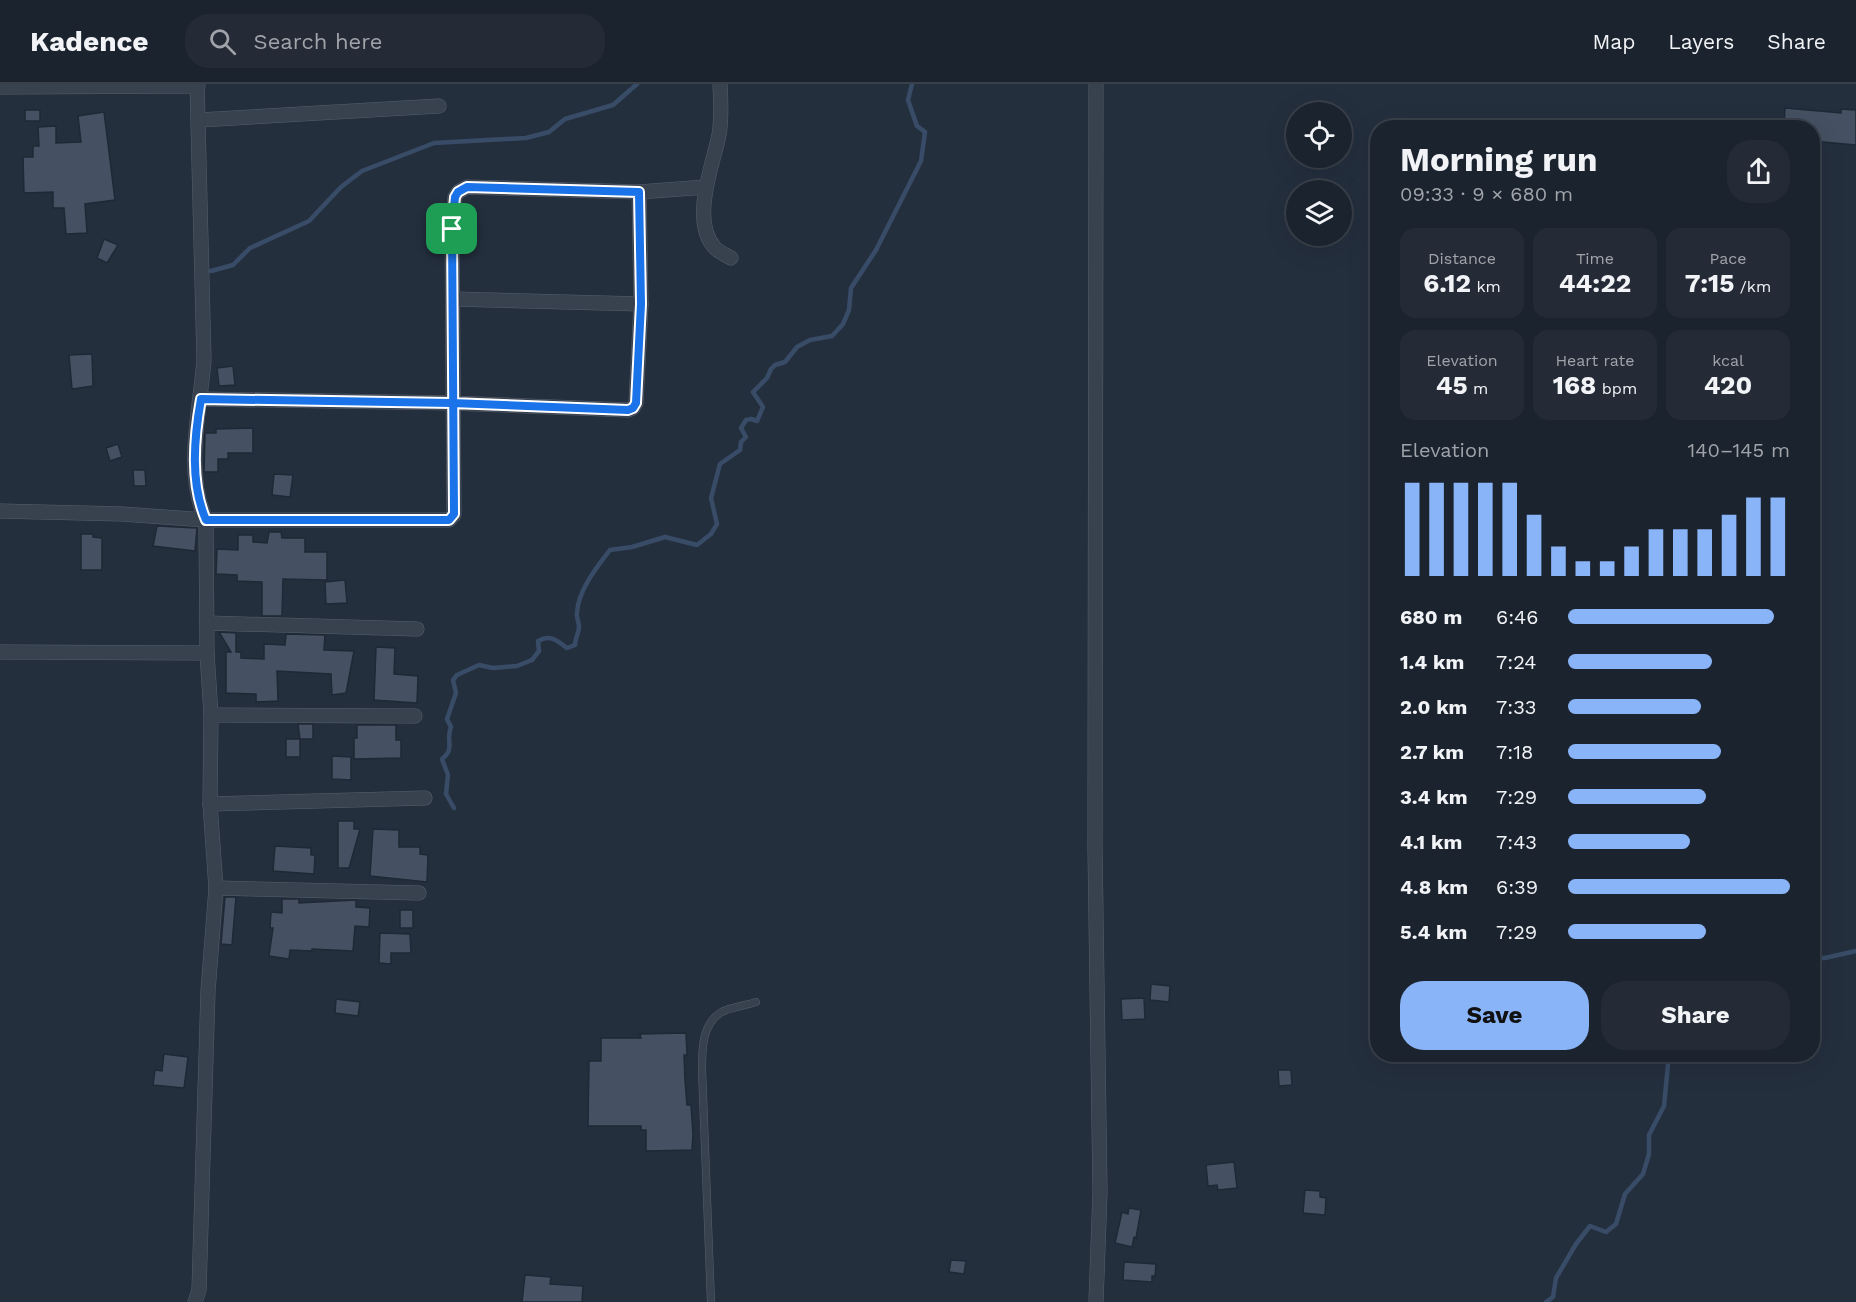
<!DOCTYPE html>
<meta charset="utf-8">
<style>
:root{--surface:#1b232e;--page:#242b36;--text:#f1f3f6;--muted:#a0a4aa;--line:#39404a;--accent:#8ab4f8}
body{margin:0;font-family:"Work Sans",sans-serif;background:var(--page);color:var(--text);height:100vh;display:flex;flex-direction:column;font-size:22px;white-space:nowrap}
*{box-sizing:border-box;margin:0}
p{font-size:20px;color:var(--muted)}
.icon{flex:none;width:33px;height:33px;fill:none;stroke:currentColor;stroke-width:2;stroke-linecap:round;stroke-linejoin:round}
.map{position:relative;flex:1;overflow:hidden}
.sheet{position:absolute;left:1370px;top:36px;width:450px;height:942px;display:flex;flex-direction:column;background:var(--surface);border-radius:24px;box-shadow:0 6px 24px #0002,0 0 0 2px var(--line)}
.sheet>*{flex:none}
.tools{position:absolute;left:1286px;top:18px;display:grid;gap:12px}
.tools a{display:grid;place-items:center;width:66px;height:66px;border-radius:50%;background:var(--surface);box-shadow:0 6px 24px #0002,0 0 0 2px var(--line);font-size:30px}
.pin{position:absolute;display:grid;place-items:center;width:51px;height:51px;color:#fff;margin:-26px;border-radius:12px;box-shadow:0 3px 9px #0006}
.round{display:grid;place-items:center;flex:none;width:63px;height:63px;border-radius:24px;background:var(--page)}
.overview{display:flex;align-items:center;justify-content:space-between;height:102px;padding:0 30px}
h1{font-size:33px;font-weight:700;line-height:45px}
.figures{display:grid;grid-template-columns:repeat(3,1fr);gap:9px;height:102px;padding:6px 30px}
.figures div{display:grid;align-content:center;border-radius:15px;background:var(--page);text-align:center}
.figures b{font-size:26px;font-weight:700}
.figures small{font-size:16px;font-weight:400}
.figures p{font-size:16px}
.chart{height:168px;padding:12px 30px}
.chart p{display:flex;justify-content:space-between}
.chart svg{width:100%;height:108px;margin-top:6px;stroke:var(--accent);stroke-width:6}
.cta{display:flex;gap:12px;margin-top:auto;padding:12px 30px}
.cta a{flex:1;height:69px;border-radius:24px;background:var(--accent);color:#111;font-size:24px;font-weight:700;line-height:69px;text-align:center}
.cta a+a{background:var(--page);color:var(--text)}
ul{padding:0 30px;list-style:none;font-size:20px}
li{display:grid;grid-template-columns:96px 72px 1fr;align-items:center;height:45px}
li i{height:15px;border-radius:8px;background:var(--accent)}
header{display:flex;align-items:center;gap:36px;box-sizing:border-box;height:84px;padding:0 30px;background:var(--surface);border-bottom:2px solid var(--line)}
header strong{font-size:28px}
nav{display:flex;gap:33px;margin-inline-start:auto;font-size:21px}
.search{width:420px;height:54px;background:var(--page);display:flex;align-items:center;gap:15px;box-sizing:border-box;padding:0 21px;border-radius:24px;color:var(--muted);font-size:22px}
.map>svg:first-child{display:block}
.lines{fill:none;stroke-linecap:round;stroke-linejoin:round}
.stream{stroke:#394c67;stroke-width:4.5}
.building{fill:#455162;stroke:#1f2835;stroke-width:1.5}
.lane-casing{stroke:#565f6c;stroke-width:8}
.street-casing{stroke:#565f6c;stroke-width:15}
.lane{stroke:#38414e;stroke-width:7}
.street{stroke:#38414e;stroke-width:14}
.route-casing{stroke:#fff;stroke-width:12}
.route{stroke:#1a73e8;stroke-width:8}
</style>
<header>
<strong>Kadence</strong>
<div class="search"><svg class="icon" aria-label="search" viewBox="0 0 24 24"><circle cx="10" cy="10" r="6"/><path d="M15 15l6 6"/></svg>Search here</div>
<nav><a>Map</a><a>Layers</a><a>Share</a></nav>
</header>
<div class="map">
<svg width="1856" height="1218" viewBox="0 0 1856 1218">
<rect width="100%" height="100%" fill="#242f3e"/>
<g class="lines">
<g class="stream">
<path d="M 211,187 L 233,181 L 250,164 L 309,137 L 341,103 L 362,87 L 434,59 L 526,54 L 549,48 L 565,35 L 613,21 L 637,0"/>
<path d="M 454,724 L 446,710 L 448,691 L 442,675 C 456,664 445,657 451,643 L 447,635 L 456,609 L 453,596 L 457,591 L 479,581 L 493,584 L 517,582 L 532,576 L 539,567 L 538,557 C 550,550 557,556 567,564 L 575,561 C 575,554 579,549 579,543 C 579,538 576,533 577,529 C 578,506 597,483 610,466 L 632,463 L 665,453 L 697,461 L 711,450 L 717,440 L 711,414 L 720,380 L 740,366 L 741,358 L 746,353 L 741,344 L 746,336 L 751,335 L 757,337 L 763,323 L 753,308 L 767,294 L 771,285 L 775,281 L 785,278 L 797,263 L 810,256 L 832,252 L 843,240 L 849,226 L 851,204 L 876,166 L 921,77 L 925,48 L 917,42 L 908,16 L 912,0"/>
<path d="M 1812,874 L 1825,874 L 1856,867"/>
<path d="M 1546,1218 L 1553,1213 L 1556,1194 L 1576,1160 L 1590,1142 L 1606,1148 L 1616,1140 L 1625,1110 L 1643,1090 L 1649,1070 L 1649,1051 L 1664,1022 L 1669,970"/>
</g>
</g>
<g class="building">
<path d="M 1785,24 L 1841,29 L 1841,25 L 1856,26 L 1856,61 L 1812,57 L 1812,44 L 1784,44 Z"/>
<rect x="25" y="26" width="15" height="11"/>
<path d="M 104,28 L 115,116 L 85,120 L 87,149 L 66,150 L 64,124 L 53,124 L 53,108 L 24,109 L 23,73 L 33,73 L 33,62 L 39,62 L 38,43 L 56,42 L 56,59 L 81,58 L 78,32 Z"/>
<path d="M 104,155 L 118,161 L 107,179 L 97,174 Z"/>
<path d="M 92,270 L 93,302 L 72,305 L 69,271 Z"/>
<path d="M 233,282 L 235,301 L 219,302 L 217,284 Z"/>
<path d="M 253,344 L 253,369 L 228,369 L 228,375 L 218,375 L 218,388 L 204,388 L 205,349 L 216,349 L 216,345 Z"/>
<path d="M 118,360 L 122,373 L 110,377 L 106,364 Z"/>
<path d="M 133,386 L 145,386 L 146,402 L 134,402 Z"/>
<path d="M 274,390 L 293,391 L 290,413 L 272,411 Z"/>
<path d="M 157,442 L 197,444 L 195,467 L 153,462 Z"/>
<path d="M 269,448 L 281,448 L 282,454 L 305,454 L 305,468 L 327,468 L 327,496 L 283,495 L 282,532 L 262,532 L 262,498 L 237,497 L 237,491 L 216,490 L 217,465 L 238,466 L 238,451 L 253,451 L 253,458 L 267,459 Z"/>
<path d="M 81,450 L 93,450 L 93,453 L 102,454 L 102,486 L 81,486 Z"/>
<path d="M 345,496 L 347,519 L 326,520 L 325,498 Z"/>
<path d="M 219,548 L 236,549 L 236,568 L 241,568 L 241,574 L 264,575 L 264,560 L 285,561 L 286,550 L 325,551 L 324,566 L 354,567 L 346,609 L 332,611 L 331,590 L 277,587 L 278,617 L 256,618 L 256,610 L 226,609 L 226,568 L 231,568 Z"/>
<path d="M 376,563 L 395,564 L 394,590 L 418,592 L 417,619 L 374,616 Z"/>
<path d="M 298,640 L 313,640 L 313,655 L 300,655 L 300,673 L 286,673 L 286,655 L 300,655 Z"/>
<path d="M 357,641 L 396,641 L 396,656 L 401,656 L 401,674 L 354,675 L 354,654 L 357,654 Z"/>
<path d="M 332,672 L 351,673 L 351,696 L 332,695 Z"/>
<path d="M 338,737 L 354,737 L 354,745 L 360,745 L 349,784 L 338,784 Z"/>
<path d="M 373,745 L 399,746 L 399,763 L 420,763 L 420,770 L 428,771 L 427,798 L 370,792 Z"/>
<path d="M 275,762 L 311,764 L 311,771 L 315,771 L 314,790 L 273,787 Z"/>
<path d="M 225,813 L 236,813 L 232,861 L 221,860 Z"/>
<path d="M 282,815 L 299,815 L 299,819 L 356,816 L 356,823 L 370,824 L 369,843 L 355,842 L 353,867 L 312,865 L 312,867 L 290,866 L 289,875 L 269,872 L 273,844 L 270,844 L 271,828 L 282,829 Z"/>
<rect x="400" y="826" width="13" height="18"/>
<path d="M 380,849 L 410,850 L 411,869 L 391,869 L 391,880 L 379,879 Z"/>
<path d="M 1151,900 L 1170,902 L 1169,918 L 1150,916 Z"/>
<path d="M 1144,914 L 1145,935 L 1122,936 L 1121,915 Z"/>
<path d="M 336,915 L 360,918 L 358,932 L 335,929 Z"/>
<path d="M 686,949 L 687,971 L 684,971 L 685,996 L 687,1021 L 691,1021 L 693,1050 L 692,1066 L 646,1067 L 646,1046 L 641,1046 L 641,1042 L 588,1042 L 589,977 L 601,977 L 601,954 L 641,954 L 640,950 Z"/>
<path d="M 164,970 L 188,973 L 184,1004 L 153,1001 L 155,986 L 162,987 Z"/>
<path d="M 1278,986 L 1291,986 L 1292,1001 L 1279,1002 Z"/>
<path d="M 1234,1078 L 1237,1104 L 1218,1106 L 1217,1101 L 1208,1102 L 1206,1081 Z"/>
<path d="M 1305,1106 L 1320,1107 L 1320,1113 L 1326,1114 L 1325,1131 L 1303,1129 Z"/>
<path d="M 1129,1124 L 1141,1126 L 1136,1154 L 1134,1153 L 1132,1163 L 1115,1159 L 1122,1128 L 1128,1130 Z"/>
<path d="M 951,1176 L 966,1177 L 964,1190 L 949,1188 Z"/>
<path d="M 1124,1178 L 1156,1180 L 1155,1192 L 1152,1192 L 1152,1198 L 1123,1196 Z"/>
<path d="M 525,1191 L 551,1193 L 550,1200 L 583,1202 L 582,1218 L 522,1218 Z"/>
</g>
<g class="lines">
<defs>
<path id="lane" d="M 711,1218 L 702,985 C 702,966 702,941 720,929 C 729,923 745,922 756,918"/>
<g id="street">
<path d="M 720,0 C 721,17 722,34 719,51 C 713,81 690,137 715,164 C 719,168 726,171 731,174"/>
<path d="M 1096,0 L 1095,764 L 1100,1108 L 1096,1218"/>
<path d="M 0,3 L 198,2"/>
<path d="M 199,36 L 439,22"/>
<path d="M 639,108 L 706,103"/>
<path d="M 453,215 L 641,220"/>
<path d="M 0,427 L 122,430 L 206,436 L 449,436 L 454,431 L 452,145 L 455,113 L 458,108 L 467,103 L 639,108 L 641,220 L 636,319 L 633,324 L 628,326 L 452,319 L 201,315"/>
<path d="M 207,539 L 417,545"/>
<path d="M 0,568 L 207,569"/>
<path d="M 211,631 L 415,632"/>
<path d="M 210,720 L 425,714"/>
<path d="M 216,804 L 419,809"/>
<path d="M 195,1218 L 199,1206 L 208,907 L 216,804 L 210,720 L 211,631 L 207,569 L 206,436 C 184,388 200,327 204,276 L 197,0"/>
</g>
</defs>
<use href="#lane" class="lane-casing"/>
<use href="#street" class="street-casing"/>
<use href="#lane" class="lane"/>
<use href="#street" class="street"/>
</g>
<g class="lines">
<defs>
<path id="route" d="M 452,145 L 454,430 L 449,436 L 206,436 C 190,399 194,354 201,315 L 452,319 L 628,326 L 633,324 L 636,319 L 641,220 L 639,108 L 467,103 L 458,108 L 455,113 L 452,145"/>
</defs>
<use href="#route" class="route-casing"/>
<use href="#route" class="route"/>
</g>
</svg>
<div class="tools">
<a><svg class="icon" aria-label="locate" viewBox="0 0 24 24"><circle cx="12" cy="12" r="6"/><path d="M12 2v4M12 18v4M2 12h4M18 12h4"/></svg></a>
<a><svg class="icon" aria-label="layers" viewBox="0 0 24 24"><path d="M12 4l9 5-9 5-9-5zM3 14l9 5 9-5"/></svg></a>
</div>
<div class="pin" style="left:452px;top:145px;background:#1e9e55"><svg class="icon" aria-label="arrive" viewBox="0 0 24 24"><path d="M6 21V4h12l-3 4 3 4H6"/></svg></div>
<section class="sheet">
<div class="overview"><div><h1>Morning run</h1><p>09:33 · 9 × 680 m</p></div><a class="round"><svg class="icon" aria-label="share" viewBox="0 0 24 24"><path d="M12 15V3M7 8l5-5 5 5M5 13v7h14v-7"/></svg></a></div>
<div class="figures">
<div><p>Distance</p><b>6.12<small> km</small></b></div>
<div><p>Time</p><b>44:22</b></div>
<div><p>Pace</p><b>7:15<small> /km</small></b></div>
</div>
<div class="figures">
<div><p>Elevation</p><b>45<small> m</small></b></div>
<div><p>Heart rate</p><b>168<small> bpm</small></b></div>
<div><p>kcal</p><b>420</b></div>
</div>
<div class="chart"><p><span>Elevation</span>140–145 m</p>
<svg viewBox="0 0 160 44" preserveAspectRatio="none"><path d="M5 44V6M15 44V6M25 44V6M35 44V6M45 44V6M55 44V19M65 44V32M75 44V38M85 44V38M95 44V32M105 44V25M115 44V25M125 44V25M135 44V19M145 44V12M155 44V12"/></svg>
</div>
<ul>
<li><b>680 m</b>6:46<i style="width:93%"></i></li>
<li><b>1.4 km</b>7:24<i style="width:65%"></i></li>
<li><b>2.0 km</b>7:33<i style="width:60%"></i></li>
<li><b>2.7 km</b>7:18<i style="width:69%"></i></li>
<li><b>3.4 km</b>7:29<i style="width:62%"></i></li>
<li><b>4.1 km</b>7:43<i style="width:55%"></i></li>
<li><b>4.8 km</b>6:39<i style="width:100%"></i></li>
<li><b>5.4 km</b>7:29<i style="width:62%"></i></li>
</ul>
<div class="cta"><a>Save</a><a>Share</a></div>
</section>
</div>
